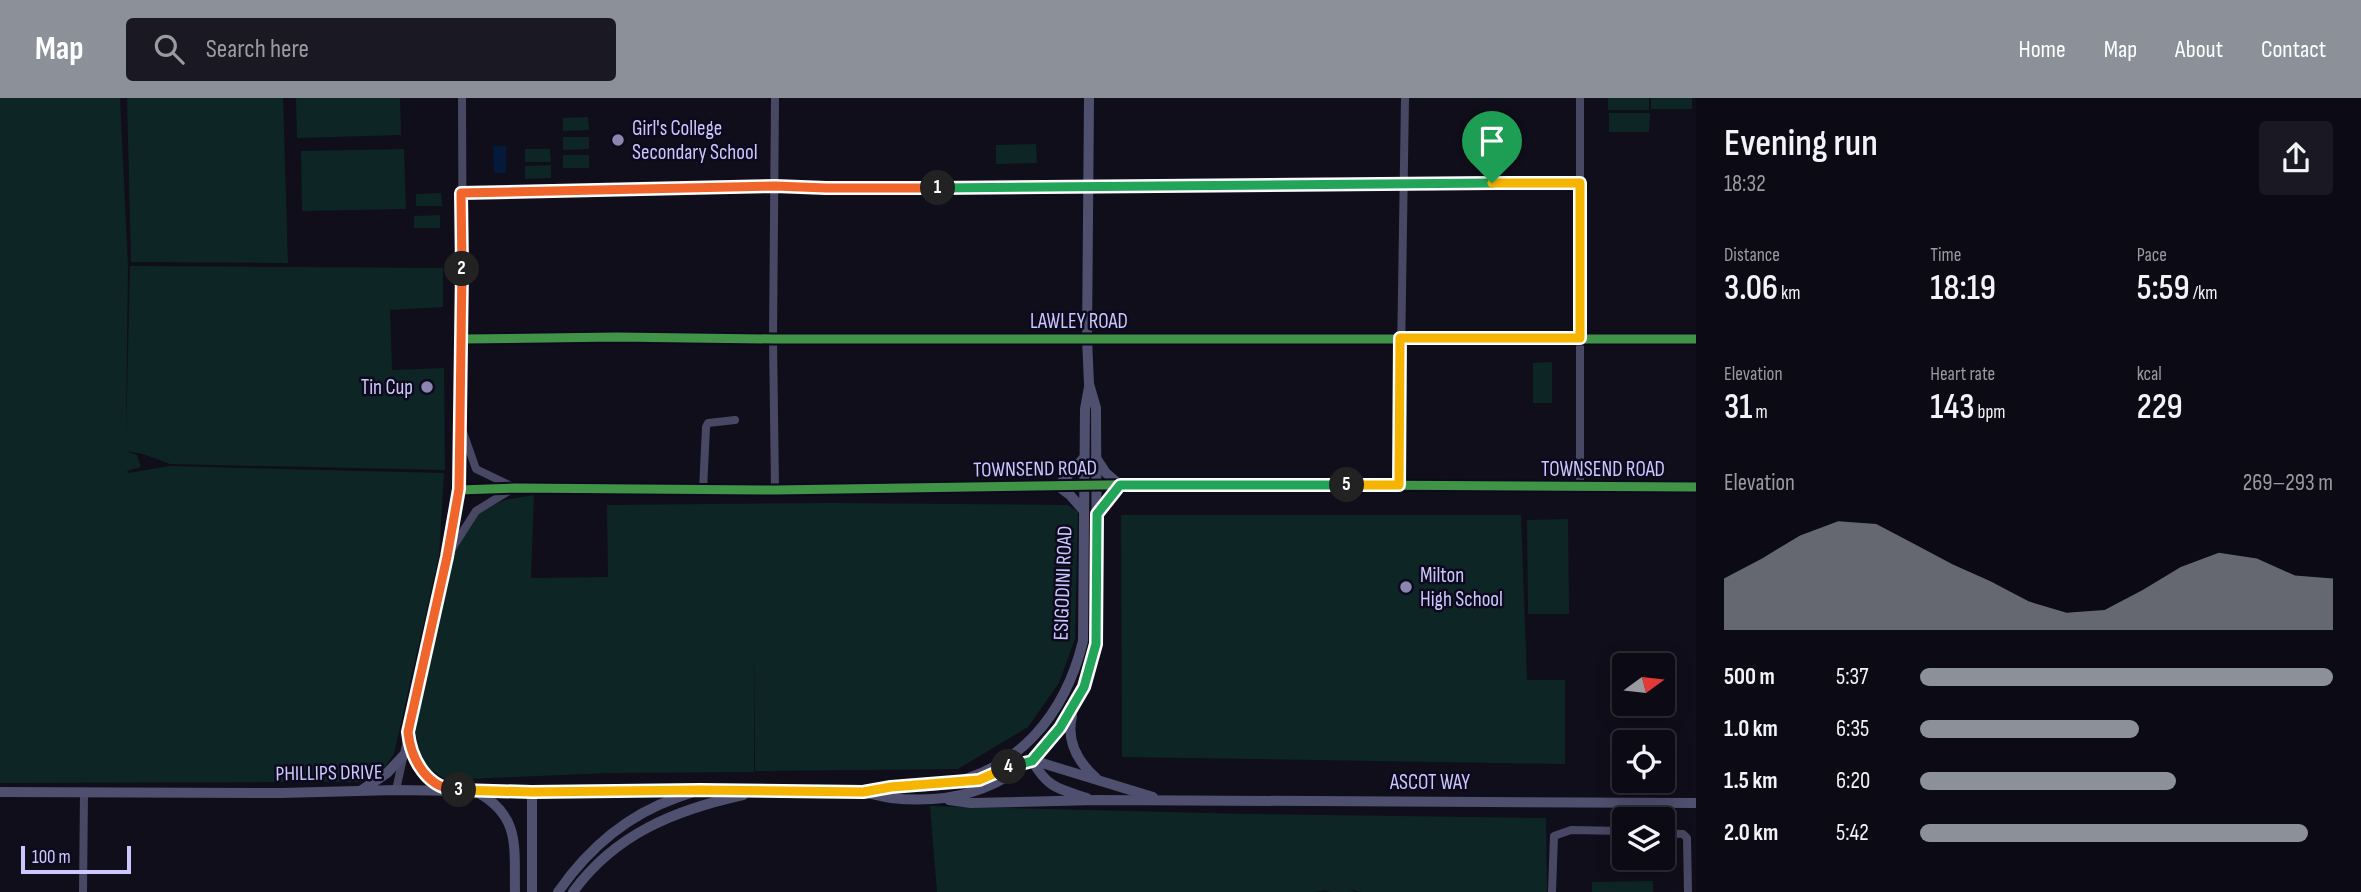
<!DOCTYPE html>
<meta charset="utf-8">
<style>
:root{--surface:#0c0a14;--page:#1a1822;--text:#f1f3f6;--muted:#9a9aa0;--line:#2c2b34;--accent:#8c9099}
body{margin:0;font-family:"Sofia Sans Condensed",sans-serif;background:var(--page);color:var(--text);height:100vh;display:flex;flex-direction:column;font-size:26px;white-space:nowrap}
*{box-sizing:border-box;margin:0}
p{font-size:23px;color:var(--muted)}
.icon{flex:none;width:38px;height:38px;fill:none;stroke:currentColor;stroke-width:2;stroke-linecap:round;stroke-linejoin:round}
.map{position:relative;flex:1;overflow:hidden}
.drawer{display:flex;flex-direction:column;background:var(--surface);width:665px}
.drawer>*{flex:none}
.needle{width:46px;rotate:75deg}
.buttons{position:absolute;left:1612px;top:555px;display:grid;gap:14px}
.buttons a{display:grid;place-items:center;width:63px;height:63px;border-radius:7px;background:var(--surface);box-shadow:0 4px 18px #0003,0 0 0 2px var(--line);font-size:35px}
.scale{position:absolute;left:21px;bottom:18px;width:110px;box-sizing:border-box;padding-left:7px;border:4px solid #ccc7ff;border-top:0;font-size:19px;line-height:24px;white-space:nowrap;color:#ccc7ff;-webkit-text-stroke:5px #0d0a1e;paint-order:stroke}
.pin{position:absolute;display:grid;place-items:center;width:60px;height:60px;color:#fff;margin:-72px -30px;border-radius:50% 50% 50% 0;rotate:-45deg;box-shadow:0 0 7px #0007}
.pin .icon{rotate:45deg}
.km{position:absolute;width:35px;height:35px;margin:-18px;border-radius:50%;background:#222;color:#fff;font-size:19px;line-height:35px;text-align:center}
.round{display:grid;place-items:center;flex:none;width:74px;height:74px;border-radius:7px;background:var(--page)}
.headline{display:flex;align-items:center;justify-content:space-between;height:119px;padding:0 28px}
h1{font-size:38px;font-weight:600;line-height:52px}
.figures{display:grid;grid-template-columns:repeat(3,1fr);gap:10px;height:119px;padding:7px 28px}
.figures div{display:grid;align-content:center}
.figures b{font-size:35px;font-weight:600}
.figures small{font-size:19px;font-weight:400}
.figures p{font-size:19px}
.chart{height:196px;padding:14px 28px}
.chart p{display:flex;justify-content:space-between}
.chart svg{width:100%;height:126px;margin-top:7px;fill:var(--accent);opacity:.7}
ul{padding:0 28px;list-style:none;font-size:23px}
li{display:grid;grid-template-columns:112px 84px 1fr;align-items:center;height:52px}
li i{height:18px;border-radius:9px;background:var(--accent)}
header{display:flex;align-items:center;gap:42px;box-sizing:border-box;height:98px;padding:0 35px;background:var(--accent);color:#fff}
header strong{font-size:33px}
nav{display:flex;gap:38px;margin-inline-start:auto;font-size:24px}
.search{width:490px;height:63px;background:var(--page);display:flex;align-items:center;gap:18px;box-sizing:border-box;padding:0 24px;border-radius:7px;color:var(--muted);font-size:26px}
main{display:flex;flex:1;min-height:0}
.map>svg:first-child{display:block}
.green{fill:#0d2525}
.water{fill:#05193a}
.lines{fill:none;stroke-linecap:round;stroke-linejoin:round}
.minor{stroke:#494864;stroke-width:8}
.secondary{stroke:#4f4f6f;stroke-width:10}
.cycleway-casing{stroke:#0d0a1e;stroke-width:13}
.cycleway{stroke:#419447;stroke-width:9}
.split-1-casing{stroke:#fff;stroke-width:14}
.split-2-casing{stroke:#fff;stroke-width:14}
.split-3-casing{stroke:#fff;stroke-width:14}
.split-4-casing{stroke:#fff;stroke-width:14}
.split-5-casing{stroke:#fff;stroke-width:14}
.split-6-casing{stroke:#fff;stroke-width:14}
.split-1{stroke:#22a559;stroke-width:9}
.split-2{stroke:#f0652b;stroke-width:9}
.split-3{stroke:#f0652b;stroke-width:9}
.split-4{stroke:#f5b400;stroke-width:9}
.split-5{stroke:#22a559;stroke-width:9}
.split-6{stroke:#f5b400;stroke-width:9}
.poi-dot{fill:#8a86af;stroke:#0d0a1e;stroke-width:2.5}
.labels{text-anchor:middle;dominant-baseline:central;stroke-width:5;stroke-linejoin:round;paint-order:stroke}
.poi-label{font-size:21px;fill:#ccc7ff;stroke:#0d0a1e;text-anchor:start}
.street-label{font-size:21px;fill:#ccc7ff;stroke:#0d0a1e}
</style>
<header>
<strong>Map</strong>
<div class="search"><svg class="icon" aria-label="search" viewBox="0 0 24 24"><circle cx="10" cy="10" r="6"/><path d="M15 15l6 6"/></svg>Search here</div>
<nav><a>Home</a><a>Map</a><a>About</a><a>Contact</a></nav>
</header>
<main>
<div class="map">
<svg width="1696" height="794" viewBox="0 0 1696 794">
<rect width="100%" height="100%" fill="#100e1a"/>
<g class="green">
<path d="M 0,0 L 120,0 L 128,168 L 126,340 L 130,168 L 443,170 L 443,209 L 390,212 L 392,272 L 444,270 L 445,372 L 170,366 L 143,356 L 126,353 L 137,357 L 141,369 L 127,373 L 129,375 L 169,368 L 444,375 L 439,458 L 394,656 L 383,671 L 363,684 L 0,685 Z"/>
<path d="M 127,0 L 283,0 L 288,165 L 131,164 Z"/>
<path d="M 296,0 L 400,0 L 401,37 L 297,40 Z"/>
<rect x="1608" y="0" width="41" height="12"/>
<rect x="1651" y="0" width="41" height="11"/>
<path d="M 1609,15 L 1650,15 L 1649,34 L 1609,34 Z"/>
<path d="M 588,19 L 589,32 L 563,33 L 563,20 Z"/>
<path d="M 563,39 L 589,39 L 589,51 L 563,52 Z"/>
<path d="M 1036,46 L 1037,65 L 996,66 L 996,47 Z"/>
<path d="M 404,51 L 406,111 L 302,113 L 301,53 Z"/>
<path d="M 525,51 L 550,51 L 551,64 L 525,64 Z"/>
<path d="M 589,57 L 589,70 L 563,70 L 563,57 Z"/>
<path d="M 551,67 L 551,80 L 525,81 L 525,68 Z"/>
<path d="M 441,95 L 442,108 L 416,108 L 416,96 Z"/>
<path d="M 440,117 L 440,130 L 414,130 L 414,118 Z"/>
<path d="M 1552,264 L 1552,305 L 1533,305 L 1533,265 Z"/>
<path d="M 534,397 L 531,480 L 608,479 L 607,407 L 831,405 L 1068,407 L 1078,414 L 1075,541 L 1059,585 L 1028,629 L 958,671 L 755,673 L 754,553 L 754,674 L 610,675 L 446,682 L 422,665 L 414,627 L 452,457 L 477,414 L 505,402 Z"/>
<path d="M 1121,417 L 1521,417 L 1527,582 L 1565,582 L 1565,666 L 1122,659 Z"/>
<path d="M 1568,421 L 1569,516 L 1528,516 L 1527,422 Z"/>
<path d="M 930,708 L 1248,716 L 1546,720 L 1547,794 L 1361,794 L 1348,791 L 1355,794 L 1325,794 L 1332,792 L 1314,794 L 937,794 Z"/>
<path d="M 1653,783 L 1653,794 L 1592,794 L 1592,784 Z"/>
</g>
<path class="water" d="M 493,48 L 506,48 L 506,75 L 494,75 Z"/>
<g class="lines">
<g class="minor">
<path d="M 1580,0 L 1580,389"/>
<path d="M 461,95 L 775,88 L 932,90 L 1580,85"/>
<path d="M 463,241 L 617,239 L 773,241 L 1696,241"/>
<path d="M 463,334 L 476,371 L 511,388"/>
<path d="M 1399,388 L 1405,0"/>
<path d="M 459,392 L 515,390 L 775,392 L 1173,386 L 1696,389"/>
<path d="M 703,392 L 706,329 L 708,325 L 735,322"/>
<path d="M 775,392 L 773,241 L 775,0"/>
<path d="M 451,452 L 476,413 L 512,391"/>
<path d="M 396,692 L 447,459 L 459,392 L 463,241 L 462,0"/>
<path d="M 1662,735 L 1683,736 L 1687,740 L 1688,794"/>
<path d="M 83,794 L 84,695"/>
<path d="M 1552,794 L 1554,738 L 1571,732 L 1624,733"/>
</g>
<g class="secondary">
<path d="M 1096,360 L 1106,375 L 1120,387 L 1097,416"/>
<path d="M 1084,413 L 1070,397 L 1058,388 L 1084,360"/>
<path d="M 1072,618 C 1066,643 1077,663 1096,680"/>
<path d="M 408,634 C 411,661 423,678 447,691"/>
<path d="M 1032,662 C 1047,690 1059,691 1087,700"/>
<path d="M 985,681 L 1020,665 L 1032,662 L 1153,699"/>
<path d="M 362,692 L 387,675 L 403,658"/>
<path d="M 871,693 C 894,688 917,690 940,687 C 1018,674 1065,617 1083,543 L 1085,311 L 1089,289"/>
<path d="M 0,694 L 281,695 L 396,692 L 532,694 L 690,692"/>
<path d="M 477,694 C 521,718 514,749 515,794"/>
<path d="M 532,694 L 532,794"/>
<path d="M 949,702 L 971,705 L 1097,702 L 1696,705"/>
<path d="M 558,794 C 588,751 625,718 676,700 C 684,698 693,693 701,692 C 721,689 744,693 764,693 C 797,694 832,690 865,695 C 874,696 882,699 891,700 C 953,707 1007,691 1048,644 C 1083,604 1095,565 1097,513 L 1096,310 L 1089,286 L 1087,241 L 1089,0"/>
<path d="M 573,794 C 615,736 675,712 743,697"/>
</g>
<defs>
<g id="cycleway">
<path d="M 463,241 L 617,239 L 773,241 L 1696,241"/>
<path d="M 459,392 L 515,390 L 775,392 L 1173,386 L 1696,389"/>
</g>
</defs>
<use href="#cycleway" class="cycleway-casing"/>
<use href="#cycleway" class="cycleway"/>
</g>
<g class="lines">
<defs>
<path id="split-1" d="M 938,90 L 1492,85"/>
<path id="split-2" d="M 462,171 L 461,95 L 775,88 L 826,90 L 938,90"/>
<path id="split-3" d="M 459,692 C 428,692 411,662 408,634 L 447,459 L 459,391 L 462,171"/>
<path id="split-4" d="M 459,692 L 532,694 L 700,692 L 863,694 L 891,689 L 979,682 L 1009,669"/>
<path id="split-5" d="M 1009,669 L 1032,663 L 1060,630 L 1084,589 L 1096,546 L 1097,416 L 1120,387 L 1347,387"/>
<path id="split-6" d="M 1347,387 L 1399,387 L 1400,240 L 1580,240 L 1580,85 L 1492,85"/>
</defs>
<use href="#split-1" class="split-1-casing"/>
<use href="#split-2" class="split-2-casing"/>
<use href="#split-3" class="split-3-casing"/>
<use href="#split-4" class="split-4-casing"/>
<use href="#split-5" class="split-5-casing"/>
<use href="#split-6" class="split-6-casing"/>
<use href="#split-1" class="split-1"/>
<use href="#split-2" class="split-2"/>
<use href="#split-3" class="split-3"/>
<use href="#split-4" class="split-4"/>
<use href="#split-5" class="split-5"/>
<use href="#split-6" class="split-6"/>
</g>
<g class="poi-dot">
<circle cx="618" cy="42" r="7"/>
<circle cx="427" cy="289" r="7"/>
<circle cx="1406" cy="489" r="7"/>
</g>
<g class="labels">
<g class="poi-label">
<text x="632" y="30">Girl's College<tspan x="632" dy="24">Secondary School</tspan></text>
<text x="413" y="289" text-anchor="end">Tin Cup</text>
<text x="1420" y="477">Milton<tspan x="1420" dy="24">High School</tspan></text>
</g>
<g class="street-label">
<text x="1079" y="223">LAWLEY ROAD</text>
<text transform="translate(1035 371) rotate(-1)">TOWNSEND ROAD</text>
<text x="1603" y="371">TOWNSEND ROAD</text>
<text transform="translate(1063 485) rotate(-88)">ESIGODINI ROAD</text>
<text transform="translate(329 675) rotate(-1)">PHILLIPS DRIVE</text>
<text x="1430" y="684">ASCOT WAY</text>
</g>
</g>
</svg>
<div class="buttons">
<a><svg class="needle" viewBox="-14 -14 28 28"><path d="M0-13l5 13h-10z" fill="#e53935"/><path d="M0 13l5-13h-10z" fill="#9a9aa0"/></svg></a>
<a><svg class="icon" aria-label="locate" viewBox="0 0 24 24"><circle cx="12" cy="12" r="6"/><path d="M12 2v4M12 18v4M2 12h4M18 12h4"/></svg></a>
<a><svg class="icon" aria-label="layers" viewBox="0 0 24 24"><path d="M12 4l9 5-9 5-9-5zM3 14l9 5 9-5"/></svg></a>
</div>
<div class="scale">100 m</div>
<div class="pin" style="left:1492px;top:85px;background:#1e9e55"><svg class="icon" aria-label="arrive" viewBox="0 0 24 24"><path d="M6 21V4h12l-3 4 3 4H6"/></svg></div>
<b class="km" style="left:938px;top:90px">1</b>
<b class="km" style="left:462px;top:171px">2</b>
<b class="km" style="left:459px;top:692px">3</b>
<b class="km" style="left:1009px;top:669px">4</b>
<b class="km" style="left:1347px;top:387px">5</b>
</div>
<section class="drawer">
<div class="headline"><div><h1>Evening run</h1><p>18:32</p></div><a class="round"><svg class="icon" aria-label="share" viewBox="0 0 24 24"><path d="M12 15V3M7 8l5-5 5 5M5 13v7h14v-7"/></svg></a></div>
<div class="figures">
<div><p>Distance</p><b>3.06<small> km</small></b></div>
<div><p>Time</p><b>18:19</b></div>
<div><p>Pace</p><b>5:59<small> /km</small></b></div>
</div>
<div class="figures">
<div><p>Elevation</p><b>31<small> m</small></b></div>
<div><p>Heart rate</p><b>143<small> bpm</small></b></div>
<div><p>kcal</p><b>229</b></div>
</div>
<div class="chart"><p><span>Elevation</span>269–293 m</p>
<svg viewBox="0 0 160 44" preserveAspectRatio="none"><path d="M0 44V26L10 19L20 11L30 6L40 7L50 14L60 21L70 27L80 34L90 38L100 37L110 30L120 22L130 17L140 19L150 25L160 26V44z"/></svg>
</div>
<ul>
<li><b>500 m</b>5:37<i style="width:100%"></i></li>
<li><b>1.0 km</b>6:35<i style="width:53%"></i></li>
<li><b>1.5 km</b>6:20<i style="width:62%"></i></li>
<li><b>2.0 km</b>5:42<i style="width:94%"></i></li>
</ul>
</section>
</main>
